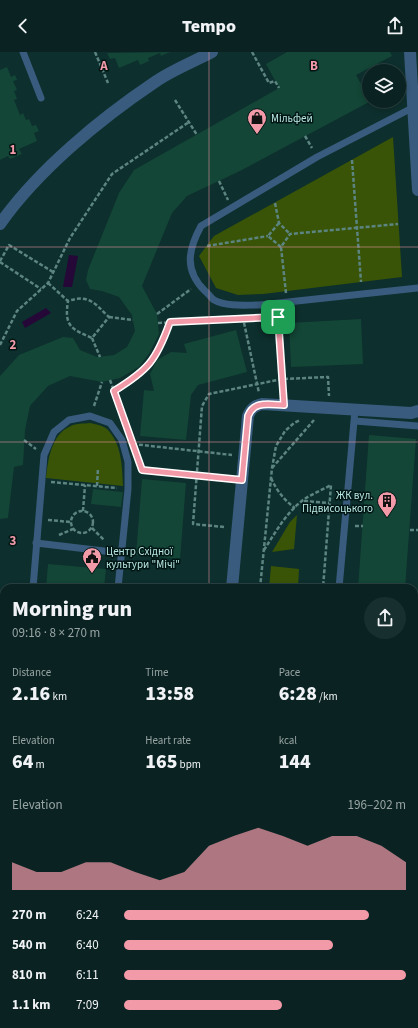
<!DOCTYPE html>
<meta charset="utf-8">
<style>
:root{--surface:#0a2322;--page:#182f2f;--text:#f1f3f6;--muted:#99a4a5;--line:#2a4040;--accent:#f39aa9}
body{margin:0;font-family:"Source Sans 3",sans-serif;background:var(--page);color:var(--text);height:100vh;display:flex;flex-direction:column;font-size:15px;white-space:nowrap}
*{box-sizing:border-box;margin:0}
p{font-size:13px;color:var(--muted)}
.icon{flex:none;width:22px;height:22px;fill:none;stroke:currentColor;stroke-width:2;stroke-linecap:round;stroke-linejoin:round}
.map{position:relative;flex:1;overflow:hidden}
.sheet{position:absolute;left:0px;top:532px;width:418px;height:444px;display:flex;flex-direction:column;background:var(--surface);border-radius:12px 12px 0 0;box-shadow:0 2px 6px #0003,0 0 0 1px var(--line)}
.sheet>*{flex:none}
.controls{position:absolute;left:362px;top:12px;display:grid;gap:8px}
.controls a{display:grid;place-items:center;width:44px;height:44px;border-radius:50%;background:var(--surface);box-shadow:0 2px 6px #0003,0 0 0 1px var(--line);font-size:20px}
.pin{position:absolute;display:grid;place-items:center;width:34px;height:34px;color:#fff;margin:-17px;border-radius:8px;box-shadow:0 2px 6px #0006}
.round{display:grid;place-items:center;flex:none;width:42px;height:42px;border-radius:21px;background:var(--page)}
.head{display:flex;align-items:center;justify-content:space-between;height:68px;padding:0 12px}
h1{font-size:22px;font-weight:800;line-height:30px}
.stats{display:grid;grid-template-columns:repeat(3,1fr);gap:6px;height:68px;padding:4px 12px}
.stats div{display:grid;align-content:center}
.stats b{font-size:20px;font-weight:800}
.stats small{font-size:11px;font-weight:400}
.stats p{font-size:11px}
.chart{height:112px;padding:8px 12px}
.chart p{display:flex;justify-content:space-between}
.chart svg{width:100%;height:72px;margin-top:4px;fill:var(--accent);opacity:.7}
ul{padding:0 12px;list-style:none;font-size:13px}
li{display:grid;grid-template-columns:64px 48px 1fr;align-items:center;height:30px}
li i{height:10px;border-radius:5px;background:var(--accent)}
header{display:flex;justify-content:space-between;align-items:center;height:52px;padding:0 12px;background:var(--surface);font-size:18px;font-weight:800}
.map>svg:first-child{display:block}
.green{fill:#395406}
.water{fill:#250738}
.building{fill:#134636}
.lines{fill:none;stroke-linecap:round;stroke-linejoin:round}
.path{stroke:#5c8481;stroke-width:2.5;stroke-dasharray:4 2;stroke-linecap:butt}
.lane{stroke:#395b7d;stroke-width:7}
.street{stroke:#395b7d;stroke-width:12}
.route-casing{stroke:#fff;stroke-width:8}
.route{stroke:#f39aa9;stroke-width:5}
.grid{fill:none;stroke:#f39aa9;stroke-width:1;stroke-opacity:0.55}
.labels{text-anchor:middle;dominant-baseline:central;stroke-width:3;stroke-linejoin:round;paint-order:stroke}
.poi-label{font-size:11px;fill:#b8e7e2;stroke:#011614;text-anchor:start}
.grid-label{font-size:13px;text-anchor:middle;font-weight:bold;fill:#f39aa9;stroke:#011614;stroke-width:3;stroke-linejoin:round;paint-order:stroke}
</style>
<header><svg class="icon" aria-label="back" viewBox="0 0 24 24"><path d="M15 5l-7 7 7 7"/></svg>Tempo<svg class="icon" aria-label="share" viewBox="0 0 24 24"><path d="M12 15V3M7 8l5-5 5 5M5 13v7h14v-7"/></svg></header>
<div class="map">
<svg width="418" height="976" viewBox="0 0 418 976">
<rect width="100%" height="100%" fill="#0d2f2d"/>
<g class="green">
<path d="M 393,85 L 402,225 L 263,242 L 238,243 L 216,236 L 199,204 L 214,184 Z"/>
<path d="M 90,371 C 95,372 104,374 107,377 C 122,392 122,415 123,434 L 46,426 C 48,408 51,382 71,374 C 76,371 84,372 90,371 Z"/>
<path d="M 297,463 L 294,497 L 272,500 L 290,470 Z"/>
<path d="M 271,514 L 299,517 L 298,536 L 269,536 Z"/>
<path d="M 414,690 L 418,690 L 418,723 L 414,718 Z"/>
</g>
<g class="water">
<path d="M 69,203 L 78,204 L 72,235 L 63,235 Z"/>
<path d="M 46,256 L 51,261 L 25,276 L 22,270 Z"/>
</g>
<g class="building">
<path d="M 170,0 L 161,4 L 160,1 L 148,6 L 149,9 L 140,13 L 138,8 L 119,16 L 115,6 L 110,7 L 107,1 Z"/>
<path d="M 287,0 L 390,0 L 392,4 L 356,23 L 369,46 L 369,49 L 371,49 L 242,118 L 187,144 L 172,161 L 142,234 L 157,262 L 159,282 L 150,300 L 139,315 L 120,326 L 102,330 L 70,324 L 48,334 L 30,354 L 25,378 L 23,413 L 14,415 L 8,466 L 0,467 L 0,324 L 19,303 L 63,285 L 73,286 L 80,298 L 97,305 L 114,303 L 127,295 L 135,279 L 132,263 L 119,245 L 102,239 L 90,237 L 86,228 L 88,218 L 119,141 L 134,118 L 279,36 L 266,12 Z"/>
<path d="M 7,15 L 11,25 L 15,23 L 17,28 L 13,29 L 17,38 L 14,39 L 17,47 L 14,48 L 20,63 L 23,61 L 26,68 L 29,67 L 32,74 L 36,73 L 39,79 L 34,81 L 37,89 L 19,97 L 22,102 L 10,107 L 8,104 L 0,108 L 0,18 Z"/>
<path d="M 361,267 L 363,312 L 291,315 L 289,271 Z"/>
<path d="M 236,278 L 247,320 L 198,333 L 191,343 L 186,388 L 140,384 L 144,338 L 154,339 L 150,322 L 157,308 L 171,300 L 187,301 L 184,292 Z"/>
<path d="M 369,383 L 416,387 L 405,536 L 358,536 Z"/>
<path d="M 142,427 L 186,431 L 180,507 L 136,503 Z"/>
<path d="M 93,437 L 123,440 L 121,455 L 91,452 Z"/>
<path d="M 48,512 L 106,517 L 104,536 L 46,536 Z"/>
<path d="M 289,972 L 374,972 L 371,976 L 292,976 Z"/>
</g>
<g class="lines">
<g class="path">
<path d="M 95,0 L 108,31"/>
<path d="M 252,0 L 269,31 L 275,29 L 279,36"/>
<path d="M 175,48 L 197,83"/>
<path d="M 305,84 L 312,96"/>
<path d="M 352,108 L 361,230"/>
<path d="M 219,129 L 228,148"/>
<path d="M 275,151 L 279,171 L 290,182"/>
<path d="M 279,171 L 268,184 L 281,195"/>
<path d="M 207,194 L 268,184"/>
<path d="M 0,209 L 9,193 L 53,220"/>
<path d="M 0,210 L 41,237"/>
<path d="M 48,231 L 68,249 C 89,242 94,251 109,265 L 92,286 C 71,277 64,274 68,249"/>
<path d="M 286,241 L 281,195 L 290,182 L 398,172"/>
<path d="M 157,262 L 191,237"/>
<path d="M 109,265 L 133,268"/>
<path d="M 243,266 L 278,265 L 283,342"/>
<path d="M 158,271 L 243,266 L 259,341"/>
<path d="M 92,286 L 100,305"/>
<path d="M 0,293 L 17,259 L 48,231 L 70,186 L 112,122 L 189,70"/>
<path d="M 110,328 L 127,375"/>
<path d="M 114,339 C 148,319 156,309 170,270"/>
<path d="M 94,354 L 102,330"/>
<path d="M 24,388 L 36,397"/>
<path d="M 133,392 L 232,403"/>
<path d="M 139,410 L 142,417 L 231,426"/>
<path d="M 272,416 L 314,368"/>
<path d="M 271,426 C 277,439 284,448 295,456"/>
<path d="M 51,430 L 117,436"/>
<path d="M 97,434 L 98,416"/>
<path d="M 304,449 L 329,451"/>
<circle cx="82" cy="470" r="11"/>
<path d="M 83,459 L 85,433"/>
<path d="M 48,468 L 71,470"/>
<path d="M 355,474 L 363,474"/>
<path d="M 224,475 L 193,472 L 202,354 L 209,342 L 282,327 L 328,325 L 329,344"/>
<path d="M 92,476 L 104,488"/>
<path d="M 410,478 L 418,478"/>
<path d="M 59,483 L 73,477"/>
<path d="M 264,498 C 275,481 286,461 303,448 C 312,442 322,438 331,433 L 323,536"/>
<path d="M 260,536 L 272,416 L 276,394 L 285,379 L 294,371 L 300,368"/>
<path d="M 414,564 L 418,564"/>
<path d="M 0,671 L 4,671"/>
<path d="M 414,933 L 418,934"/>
<path d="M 255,972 L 258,976"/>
<path d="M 247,976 L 247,972"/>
</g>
<g class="lane">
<path d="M 23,0 L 41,46"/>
<path d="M 414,55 L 317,105 L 201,174 C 188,198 184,218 205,239 C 208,241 211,246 214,248 C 227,255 246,253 260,253 L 418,236"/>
<path d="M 355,369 L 418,374"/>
<path d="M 36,491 L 121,501"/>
<path d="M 33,536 L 44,403 L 54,380 L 69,368 L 90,364 L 110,371 L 122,388 L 128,410 L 128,437 L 118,536"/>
<path d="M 339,536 L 355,358"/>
<path d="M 0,598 L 4,599"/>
<path d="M 414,668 L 418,668"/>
<path d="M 0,729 L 4,692"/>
<path d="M 414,736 L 418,741"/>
<path d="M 414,874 L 418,838"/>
<path d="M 33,976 L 33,972"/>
<path d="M 170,976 L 171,972"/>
<path d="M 402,976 L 403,972"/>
</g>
<g class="street">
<path d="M 410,0 L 418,138"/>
<path d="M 0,172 C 38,118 100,67 155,30 C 172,18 193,10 212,0"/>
<path d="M 232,536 L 248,364 C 251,357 254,354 262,352 L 411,361 L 418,359"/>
<path d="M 0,571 L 4,572"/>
<path d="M 214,976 L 215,972"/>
</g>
</g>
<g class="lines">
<defs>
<path id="route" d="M 278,265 L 284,353 C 270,353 254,348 248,364 L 242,428 L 142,418 L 114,339 C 148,318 156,309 170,270 Z"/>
</defs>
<use href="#route" class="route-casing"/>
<use href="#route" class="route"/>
</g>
<path class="grid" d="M 209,0 L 209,536M 0,195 L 418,195M 0,390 L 418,390M 0,586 L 4,586M 414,586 L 418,586M 0,781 L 4,781M 414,781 L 418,781M 209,972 L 209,976"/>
<defs>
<symbol id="shop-pin" viewBox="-11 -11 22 30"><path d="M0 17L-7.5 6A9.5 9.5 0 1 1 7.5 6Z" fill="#f39aa9" stroke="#011614"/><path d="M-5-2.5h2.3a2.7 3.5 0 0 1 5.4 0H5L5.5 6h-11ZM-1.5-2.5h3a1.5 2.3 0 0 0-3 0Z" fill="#111"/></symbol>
<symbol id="building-pin" viewBox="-11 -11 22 30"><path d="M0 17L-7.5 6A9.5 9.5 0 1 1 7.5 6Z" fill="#f39aa9" stroke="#011614"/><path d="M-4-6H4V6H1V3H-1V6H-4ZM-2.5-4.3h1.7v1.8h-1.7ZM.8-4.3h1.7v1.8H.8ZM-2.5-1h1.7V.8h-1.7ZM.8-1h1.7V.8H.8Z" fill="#111"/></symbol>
<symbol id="civic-pin" viewBox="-11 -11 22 30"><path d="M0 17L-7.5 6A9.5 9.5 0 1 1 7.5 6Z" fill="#f39aa9" stroke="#011614"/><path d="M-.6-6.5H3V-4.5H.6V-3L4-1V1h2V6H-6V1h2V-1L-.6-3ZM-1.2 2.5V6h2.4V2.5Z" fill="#111"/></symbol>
</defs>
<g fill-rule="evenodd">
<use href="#shop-pin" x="246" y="55" width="22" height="30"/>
<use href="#building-pin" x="376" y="438" width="22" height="30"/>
<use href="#civic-pin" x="81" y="494" width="22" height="30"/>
</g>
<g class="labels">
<g class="poi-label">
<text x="271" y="66">Мільфей</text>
<text x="373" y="443" text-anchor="end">ЖК вул.<tspan x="373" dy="13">Підвисоцького</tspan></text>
<text x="106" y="499">Центр Східної<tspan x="106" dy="13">культури "Мічі"</tspan></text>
</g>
</g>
<g class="grid-label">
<text x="104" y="18">A</text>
<text x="314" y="18">B</text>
<text x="13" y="102">1</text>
<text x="13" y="297">2</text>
<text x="13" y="493">3</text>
</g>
</svg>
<div class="controls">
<a><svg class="icon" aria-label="layers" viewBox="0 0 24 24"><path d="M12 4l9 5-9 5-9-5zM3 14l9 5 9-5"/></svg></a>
</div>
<div class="pin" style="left:278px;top:265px;background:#1e9e55"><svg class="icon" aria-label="arrive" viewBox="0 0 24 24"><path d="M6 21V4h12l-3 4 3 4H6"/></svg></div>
<section class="sheet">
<div class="head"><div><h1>Morning run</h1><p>09:16 · 8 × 270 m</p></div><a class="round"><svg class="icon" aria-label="share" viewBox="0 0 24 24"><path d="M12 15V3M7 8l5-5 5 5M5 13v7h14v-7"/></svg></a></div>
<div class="stats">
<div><p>Distance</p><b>2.16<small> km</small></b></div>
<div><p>Time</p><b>13:58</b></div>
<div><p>Pace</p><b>6:28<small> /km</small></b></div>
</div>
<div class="stats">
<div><p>Elevation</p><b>64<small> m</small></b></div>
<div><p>Heart rate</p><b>165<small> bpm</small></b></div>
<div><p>kcal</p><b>144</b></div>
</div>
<div class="chart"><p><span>Elevation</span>196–202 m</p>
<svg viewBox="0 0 160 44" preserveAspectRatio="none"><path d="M0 44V27L10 33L20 33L30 27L40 27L50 33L60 38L70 33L80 17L90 11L100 6L110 11L120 17L130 11L140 11L150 17L160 27V44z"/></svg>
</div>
<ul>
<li><b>270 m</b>6:24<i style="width:87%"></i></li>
<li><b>540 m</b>6:40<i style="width:74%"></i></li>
<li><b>810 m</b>6:11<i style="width:100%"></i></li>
<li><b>1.1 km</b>7:09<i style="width:56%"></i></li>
</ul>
</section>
</div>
